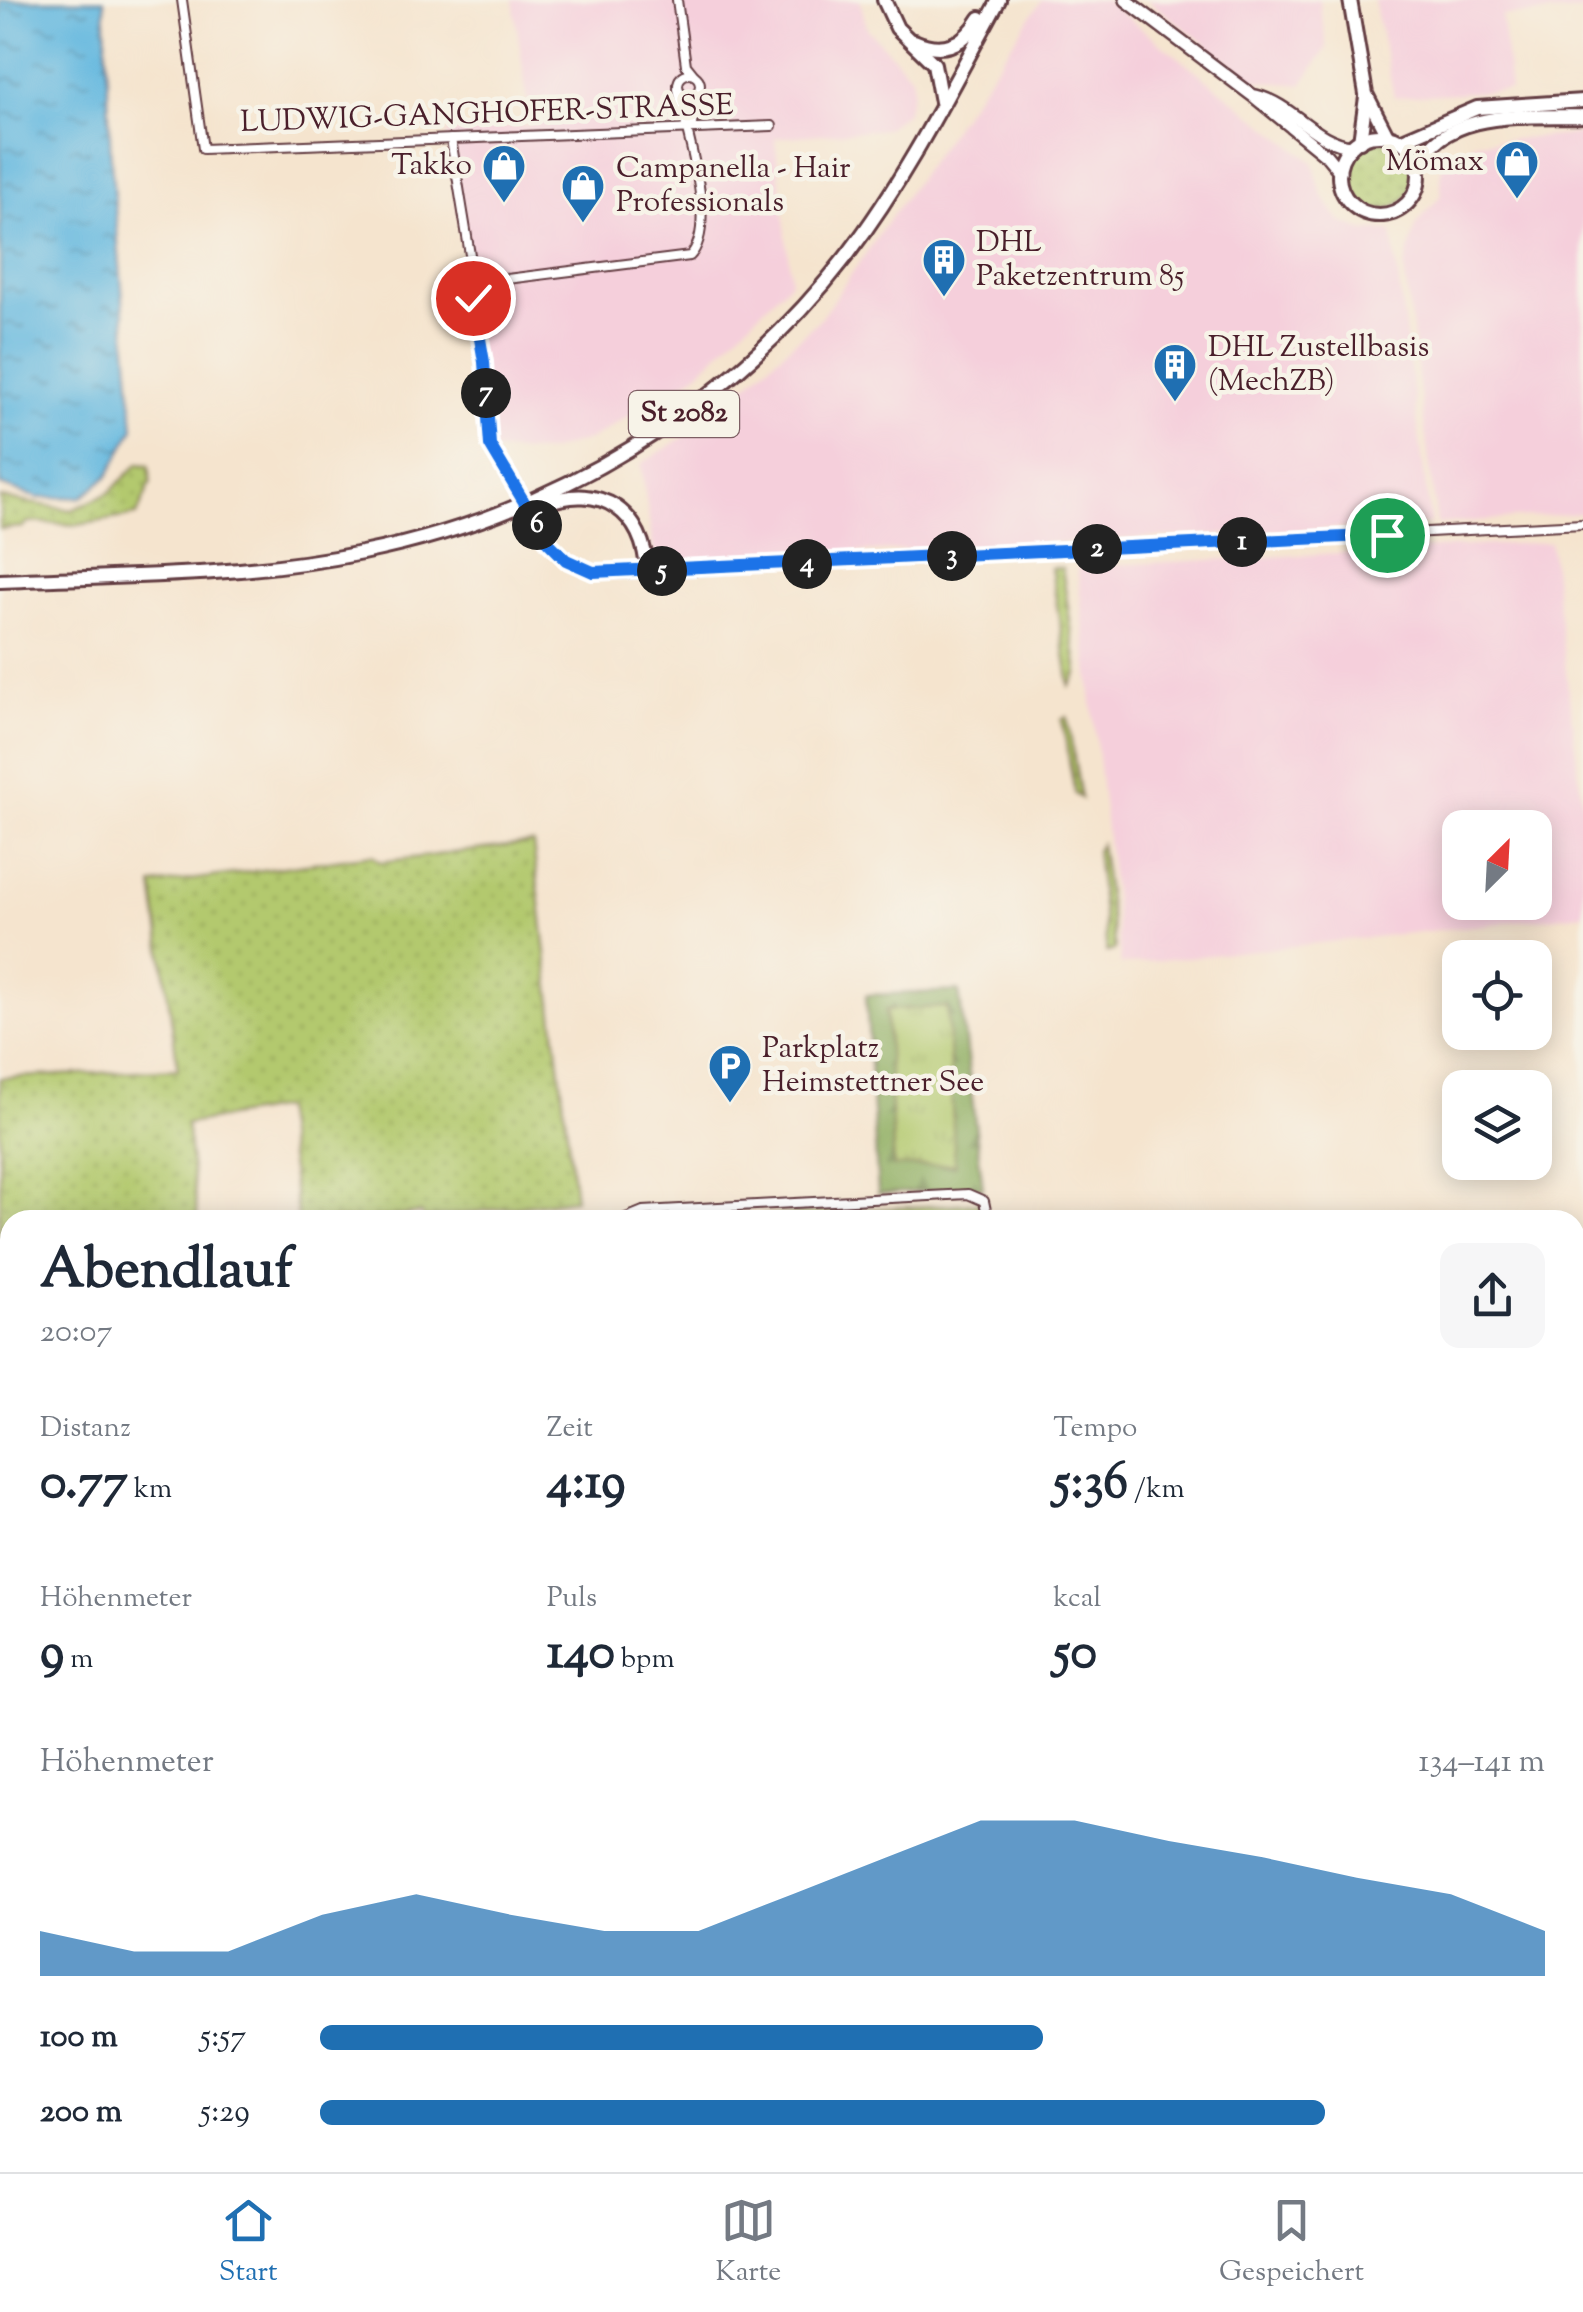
<!DOCTYPE html>
<html lang="de">
<meta charset="utf-8">
<style>
:root{--surface:#fff;--page:#f6f6f7;--text:#1f2937;--muted:#747a83;--line:#e0e1e3;--accent:#1f6fb2}
body{margin:0;font-family:"Sorts Mill Goudy",serif;background:var(--page);color:var(--text);height:100vh;display:flex;flex-direction:column;font-size:38px;white-space:nowrap}
*{box-sizing:border-box;margin:0}
p{font-size:32px;color:var(--muted)}
.icon{flex:none;width:55px;height:55px;fill:none;stroke:currentColor;stroke-width:2;stroke-linecap:round;stroke-linejoin:round}
.map{position:relative;flex:1;overflow:hidden}
.details{position:absolute;left:0px;top:1210px;width:1585px;height:962px;display:flex;flex-direction:column;background:var(--surface);border-radius:30px 30px 0 0;box-shadow:0 5px 25px #0003}
.details>*{flex:none}
.needle{width:65px;rotate:24deg}
.fabs{position:absolute;left:1442px;top:810px;display:grid;gap:20px}
.fabs a{display:grid;place-items:center;width:110px;height:110px;border-radius:20px;background:var(--surface);box-shadow:0 5px 25px #0003;font-size:50px}
.pin{position:absolute;display:grid;place-items:center;width:85px;height:85px;color:#fff;margin:-42px;border:5px solid #fff;border-radius:50%;box-shadow:0 2px 10px #0007}
.km{position:absolute;width:50px;height:50px;margin:-25px;border-radius:50%;background:#222;color:#fff;font-size:28px;line-height:50px;text-align:center}
.round{display:grid;place-items:center;flex:none;width:105px;height:105px;border-radius:20px;background:var(--page)}
.head{display:flex;align-items:center;justify-content:space-between;height:170px;padding:0 40px}
h1{font-size:55px;font-weight:700;line-height:75px}
.figures{display:grid;grid-template-columns:repeat(3,1fr);gap:15px;height:170px;padding:10px 40px}
.figures div{display:grid;align-content:center}
.figures b{font-size:50px;font-weight:700}
.figures small{font-size:28px;font-weight:400}
.figures p{font-size:28px}
.chart{height:280px;padding:20px 40px}
.chart p{display:flex;justify-content:space-between}
.chart svg{width:100%;height:180px;margin-top:10px;fill:var(--accent);opacity:.7}
ul{padding:0 40px;list-style:none;font-size:32px}
li{display:grid;grid-template-columns:160px 120px 1fr;align-items:center;height:75px}
li i{height:25px;border-radius:12px;background:var(--accent)}
.dock{display:flex;justify-content:space-around;align-items:center;height:140px;border-top:2px solid var(--line);background:var(--surface);font-size:28px;color:var(--muted)}
.dock a{display:grid;justify-items:center;gap:5px}
.dock .active{color:var(--accent)}
.map>svg:first-child{display:block}
.built{fill:#f5cfdb;fill-rule:evenodd}
.industrial{fill:url(#industrial-furrows)}
.grass{fill:url(#grass-dots);stroke:#7e744c;stroke-width:2.5}
.forest{fill:url(#forest-firs);stroke:#6c6646;stroke-width:2.5}
.park{fill:url(#park-tufts);stroke:#7e744c;stroke-width:2.5}
.water{fill:url(#water-ripples);stroke:#566c85;stroke-width:2.5}
.lines{fill:none;stroke-linecap:round;stroke-linejoin:round}
.street-casing{stroke:#643d43;stroke-width:12}
.secondary-casing{stroke:#643d43;stroke-width:16}
.primary-casing{stroke:#643d43;stroke-width:18}
.street{stroke:#fff;stroke-width:8}
.secondary{stroke:#fff;stroke-width:11}
.primary{stroke:#fff;stroke-width:12}
.rail{stroke:#4a1f2b;stroke-width:2.5}
.street-bridge-casing{stroke:#643d43;stroke-width:12;stroke-linecap:butt}
.street-bridge{stroke:#fff;stroke-width:8}
.route-casing{stroke:#fff;stroke-width:20}
.route{stroke:#1a73e8;stroke-width:12}
.labels{text-anchor:middle;dominant-baseline:central;stroke-width:9;stroke-linejoin:round;paint-order:stroke}
.shield{fill:#f7f3e8;stroke:#7e5f64;stroke-width:2.5}
.shield-label{font-size:28px;font-weight:bold;fill:#4a1f2b}
.street-label{font-size:30px;fill:#4a1f2b;stroke:#f7f3e8}
.poi-label{font-size:30px;fill:#4a1f2b;stroke:#f7f3e8;text-anchor:start}
</style>
<div class="map">
<svg width="1583" height="2172" viewBox="0 0 1583 2172">
<defs>
<pattern id="industrial-furrows" width="10" height="10" patternUnits="userSpaceOnUse" patternTransform="scale(2.5)"><rect width="10" height="10" fill="#d1bdcc"/><path d="M-1 1l2-2M0 10L10 0M9 11l2-2" fill="none" stroke="#b5a2af"/></pattern>
<pattern id="grass-dots" width="8" height="8" patternUnits="userSpaceOnUse" patternTransform="scale(2.5)"><rect width="8" height="8" fill="#b3c96e"/><path d="M2 2h.1M6 6h.1" fill="none" stroke="#9bac5f" stroke-width="1.8" stroke-linecap="round"/></pattern>
<pattern id="forest-firs" width="22" height="20" patternUnits="userSpaceOnUse" patternTransform="scale(2.5)"><rect width="22" height="20" fill="#8ead61"/><path d="M5 1l3.5 6h-7zM16 11l3.5 6h-7z" fill="#768c50"/></pattern>
<pattern id="park-tufts" width="24" height="20" patternUnits="userSpaceOnUse" patternTransform="scale(2.5)"><rect width="24" height="20" fill="#b3c96e"/><path d="M3 7l-1-3M5 7V3M7 7l1-3M15 17l-1-3M17 17v-4M19 17l1-3" fill="none" stroke="#9bac5f"/></pattern>
<pattern id="water-ripples" width="26" height="14" patternUnits="userSpaceOnUse" patternTransform="scale(2.5)"><rect width="26" height="14" fill="#63b8df"/><path d="M2 4q2-2 4 0t4 0M15 11q2-2 4 0t4 0" fill="none" stroke="#5495b5"/></pattern>
</defs>
<rect width="100%" height="100%" fill="#f7f3e8"/>
<filter id="ink" filterUnits="userSpaceOnUse"><feTurbulence type="fractalNoise" baseFrequency=".01" numOctaves="2"/><feDisplacementMap in="SourceGraphic" scale="20" xChannelSelector="R" yChannelSelector="G"/><feConvolveMatrix kernelMatrix="1 2 1 2 8 2 1 2 1" color-interpolation-filters="sRGB"/></filter>
<filter id="wash" filterUnits="userSpaceOnUse"><feTurbulence type="fractalNoise" baseFrequency=".0048" numOctaves="4" result="noise"/><feDisplacementMap in="SourceGraphic" scale="40" xChannelSelector="R" yChannelSelector="G"/><feGaussianBlur stdDeviation="2.25" result="paint"/><feColorMatrix in="noise" values="0 0 0 0 0 0 0 0 0 0 0 0 0 0 0 0 0 1.4 0 .05"/><feComposite in="paint" operator="in"/></filter>
<g filter="url(#wash)">
<rect width="100%" height="100%" fill="#f5e4ce"/>
<g class="built">
<path d="M 513,0 L 860,0 L 867,28 L 911,76 L 913,90 L 906,112 L 885,129 L 775,138 L 791,281 L 696,375 L 591,439 L 548,452 L 482,451 L 474,410 L 479,380 L 471,305 L 446,132 L 531,125 Z"/>
<path d="M 1042,0 L 1105,0 L 1313,162 L 1322,195 L 1341,222 L 1366,231 L 1392,231 L 1431,524 L 655,562 L 641,464 L 700,427 L 820,319 Z"/>
<path d="M 1147,0 L 1319,0 L 1327,48 L 1302,85 L 1253,80 Z"/>
<path d="M 1374,0 L 1583,0 L 1583,11 L 1502,16 L 1510,90 L 1394,97 Z"/>
<path d="M 1583,134 L 1583,513 L 1437,524 L 1404,269 L 1416,225 L 1441,195 L 1441,169 L 1451,155 L 1476,142 Z"/>
<path d="M 1550,542 L 1583,809 L 1583,914 L 1121,965 L 1077,567 ZM 1460,828 L 1535,828 L 1535,902 L 1460,902 Z"/>
</g>
<g class="industrial">
<path d="M 0,1982 L 10,1982 L 10,2162 L 131,2163 L 96,2172 L 0,2172 Z"/>
<path d="M 1575,2016 L 1583,2017 L 1583,2172 L 940,2172 L 938,2163 L 1110,2162 L 1111,2167 L 1146,2162 L 1575,2162 Z"/>
<path d="M 831,2162 L 834,2172 L 298,2172 L 296,2163 Z"/>
</g>
<g class="grass">
<circle cx="1379" cy="175" r="35"/>
<path d="M 138,464 L 149,465 L 151,482 L 137,515 L 78,525 L 28,522 L 23,527 L 0,529 L 0,498 L 72,510 L 109,493 Z"/>
<path d="M 1051,568 L 1062,568 L 1078,673 L 1070,686 Z"/>
<path d="M 1067,717 L 1081,798 L 1075,794 L 1062,720 Z"/>
<path d="M 533,843 L 575,1199 L 425,1219 L 421,1213 L 368,1220 L 298,1220 L 282,1108 L 186,1124 L 198,1220 L 10,1220 L 10,1261 L 0,1262 L 0,1078 L 178,1069 L 153,885 L 372,855 L 380,862 Z"/>
<path d="M 1100,844 L 1115,950 L 1107,952 L 1096,851 Z"/>
</g>
<path class="forest" d="M 959,991 L 983,1188 L 878,1194 L 866,995 Z"/>
<g class="park">
<path d="M 947,1007 L 955,1164 L 894,1167 L 886,1010 Z"/>
<path d="M 981,1203 L 984,1220 L 698,1220 Z"/>
</g>
<path class="water" d="M 0,0 L 104,0 L 111,160 L 134,428 L 108,476 L 82,497 L 38,498 L 0,485 Z"/>
</g>
<g filter="url(#ink)">
<g class="lines">
<defs>
<g id="street">
<path d="M 182,0 L 203,149 L 772,126"/>
<path d="M 677,0 L 686,65 L 694,75"/>
<circle cx="689" cy="85" r="11"/>
<path d="M 691,129 L 699,90"/>
<path d="M 451,139 L 471,261 L 483,274 L 507,279 L 690,256 C 720,224 683,127 678,89"/>
<path d="M 471,264 L 484,362 L 487,434 L 513,486"/>
<path d="M 477,308 L 497,279"/>
<path d="M 535,522 C 555,553 576,574 615,574 L 1583,524"/>
<path d="M 621,1220 L 643,1211 L 968,1194 L 984,1201 L 988,1220"/>
<path d="M 0,1271 L 10,1270"/>
<path d="M 1575,1301 L 1583,1300"/>
<path d="M 0,1978 L 10,1978"/>
<path d="M 288,2162 L 291,2172"/>
<path d="M 1569,2162 L 1571,2172"/>
<path d="M 118,2172 L 154,2162"/>
<path d="M 1144,2172 L 1214,2162"/>
</g>
<g id="secondary">
<path d="M 1126,0 L 1252,95 L 1326,155 L 1340,172"/>
<path d="M 1256,96 C 1293,105 1315,143 1352,146"/>
<path d="M 1575,2123 L 1583,2115"/>
</g>
<g id="primary">
<path d="M 884,0 L 897,28 L 934,64 L 941,102"/>
<path d="M 1350,0 L 1366,94 L 1388,137"/>
<path d="M 914,41 C 943,54 964,45 980,18"/>
<circle cx="1379" cy="175" r="40"/>
<path d="M 1360,141 L 1366,97"/>
<path d="M 1400,141 L 1477,108 L 1583,101"/>
<path d="M 1418,166 C 1445,107 1530,118 1583,116"/>
<path d="M 544,504 C 601,481 645,513 647,572"/>
<path d="M 0,581 C 120,576 244,577 362,553 C 554,515 729,409 848,254 C 908,175 952,86 999,0"/>
</g>
</defs>
<use href="#street" class="street-casing"/>
<use href="#secondary" class="secondary-casing"/>
<use href="#primary" class="primary-casing"/>
<use href="#street" class="street"/>
<use href="#secondary" class="secondary"/>
<use href="#primary" class="primary"/>
<g class="rail">
<path d="M 0,1880 L 10,1881"/>
<path d="M 0,1907 L 10,1908"/>
<path d="M 1575,2005 L 1583,2006"/>
<path d="M 788,2162 L 792,2172"/>
<path d="M 806,2162 L 810,2172"/>
<path d="M 823,2162 L 827,2172"/>
</g>
<defs>
<path id="street-bridge" d="M 513,486 L 535,522"/>
</defs>
<use href="#street-bridge" class="street-bridge-casing"/>
<use href="#street-bridge" class="street-bridge"/>
</g>
</g>
<g class="lines" filter="url(#ink)">
<defs>
<path id="route" d="M 473,298 L 484,362 L 490,445 L 548,542 L 566,560 L 593,572 L 1387,535"/>
</defs>
<use href="#route" class="route-casing"/>
<use href="#route" class="route"/>
</g>
<defs>
<symbol id="shop-pin" viewBox="-11 -11 22 30"><path d="M0 17L-7.5 6A9.5 9.5 0 1 1 7.5 6Z" fill="#1f6fb2" stroke="#f7f3e8"/><path d="M-5-2.5h2.3a2.7 3.5 0 0 1 5.4 0H5L5.5 6h-11ZM-1.5-2.5h3a1.5 2.3 0 0 0-3 0Z" fill="#fff"/></symbol>
<symbol id="building-pin" viewBox="-11 -11 22 30"><path d="M0 17L-7.5 6A9.5 9.5 0 1 1 7.5 6Z" fill="#1f6fb2" stroke="#f7f3e8"/><path d="M-4-6H4V6H1V3H-1V6H-4ZM-2.5-4.3h1.7v1.8h-1.7ZM.8-4.3h1.7v1.8H.8ZM-2.5-1h1.7V.8h-1.7ZM.8-1h1.7V.8H.8Z" fill="#fff"/></symbol>
<symbol id="parking-pin" viewBox="-11 -11 22 30"><path d="M0 17L-7.5 6A9.5 9.5 0 1 1 7.5 6Z" fill="#1f6fb2" stroke="#f7f3e8"/><path d="M-3.5-5.5H1a3.5 3.5 0 0 1 0 7H-1V5.5H-3.5ZM-1-3.4V-.6H.8a1.4 1.4 0 0 0 0-2.8Z" fill="#fff"/></symbol>
</defs>
<g fill-rule="evenodd">
<use href="#shop-pin" x="1492" y="137" width="50" height="68"/>
<use href="#shop-pin" x="479" y="141" width="50" height="68"/>
<use href="#shop-pin" x="558" y="161" width="50" height="68"/>
<use href="#building-pin" x="919" y="235" width="50" height="68"/>
<use href="#building-pin" x="1150" y="340" width="50" height="68"/>
<use href="#parking-pin" x="705" y="1041" width="50" height="68"/>
</g>
<g class="labels">
<rect class="shield" x="629" y="391" width="110" height="46" rx="8"/>
<g class="shield-label">
<text x="684" y="414">St 2082</text>
</g>
<g class="street-label">
<text transform="translate(487 115) rotate(-2)">LUDWIG-GANGHOFER-STRASSE</text>
</g>
<g class="poi-label">
<text x="1484" y="162" text-anchor="end">Mömax</text>
<text x="472" y="166" text-anchor="end">Takko</text>
<text x="616" y="169">Campanella - Hair<tspan x="616" dy="34">Professionals</tspan></text>
<text x="976" y="243">DHL<tspan x="976" dy="34">Paketzentrum 85</tspan></text>
<text x="1208" y="348">DHL Zustellbasis<tspan x="1208" dy="34">(MechZB)</tspan></text>
<text x="762" y="1049">Parkplatz<tspan x="762" dy="34">Heimstettner See</tspan></text>
</g>
</g>
</svg>
<div class="fabs">
<a><svg class="needle" viewBox="-14 -14 28 28"><path d="M0-13l5 13h-10z" fill="#e53935"/><path d="M0 13l5-13h-10z" fill="#747a83"/></svg></a>
<a><svg class="icon" aria-label="locate" viewBox="0 0 24 24"><circle cx="12" cy="12" r="6"/><path d="M12 2v4M12 18v4M2 12h4M18 12h4"/></svg></a>
<a><svg class="icon" aria-label="layers" viewBox="0 0 24 24"><path d="M12 4l9 5-9 5-9-5zM3 14l9 5 9-5"/></svg></a>
</div>
<div class="pin" style="left:1387px;top:535px;background:#1e9e55"><svg class="icon" aria-label="arrive" viewBox="0 0 24 24"><path d="M6 21V4h12l-3 4 3 4H6"/></svg></div>
<div class="pin" style="left:473px;top:298px;background:#d93025"><svg class="icon" aria-label="check" viewBox="0 0 24 24"><path d="M5 12l5 5 9-10"/></svg></div>
<b class="km" style="left:1242px;top:542px">1</b>
<b class="km" style="left:1097px;top:549px">2</b>
<b class="km" style="left:952px;top:556px">3</b>
<b class="km" style="left:807px;top:564px">4</b>
<b class="km" style="left:662px;top:571px">5</b>
<b class="km" style="left:537px;top:525px">6</b>
<b class="km" style="left:486px;top:393px">7</b>
<section class="details">
<div class="head"><div><h1>Abendlauf</h1><p>20:07</p></div><a class="round"><svg class="icon" aria-label="share" viewBox="0 0 24 24"><path d="M12 15V3M7 8l5-5 5 5M5 13v7h14v-7"/></svg></a></div>
<div class="figures">
<div><p>Distanz</p><b>0.77<small> km</small></b></div>
<div><p>Zeit</p><b>4:19</b></div>
<div><p>Tempo</p><b>5:36<small> /km</small></b></div>
</div>
<div class="figures">
<div><p>Höhenmeter</p><b>9<small> m</small></b></div>
<div><p>Puls</p><b>140<small> bpm</small></b></div>
<div><p>kcal</p><b>50</b></div>
</div>
<div class="chart"><p><span>Höhenmeter</span>134–141 m</p>
<svg viewBox="0 0 160 44" preserveAspectRatio="none"><path d="M0 44V33L10 38L20 38L30 29L40 24L50 29L60 33L70 33L80 24L90 15L100 6L110 6L120 11L130 15L140 20L150 24L160 33V44z"/></svg>
</div>
<ul>
<li><b>100 m</b>5:57<i style="width:59%"></i></li>
<li><b>200 m</b>5:29<i style="width:82%"></i></li>
</ul>
</section>
</div>
<nav class="dock">
<a class="active"><svg class="icon" aria-label="home" viewBox="0 0 24 24"><path d="M3 11l9-7 9 7M6 9v11h12V9"/></svg>Start</a>
<a><svg class="icon" aria-label="map" viewBox="0 0 24 24"><path d="M3 6l6-2 6 2 6-2v14l-6 2-6-2-6 2zM9 4v14M15 6v14"/></svg>Karte</a>
<a><svg class="icon" aria-label="saved" viewBox="0 0 24 24"><path d="M7 4h10v16l-5-4-5 4z"/></svg>Gespeichert</a>
</nav>
